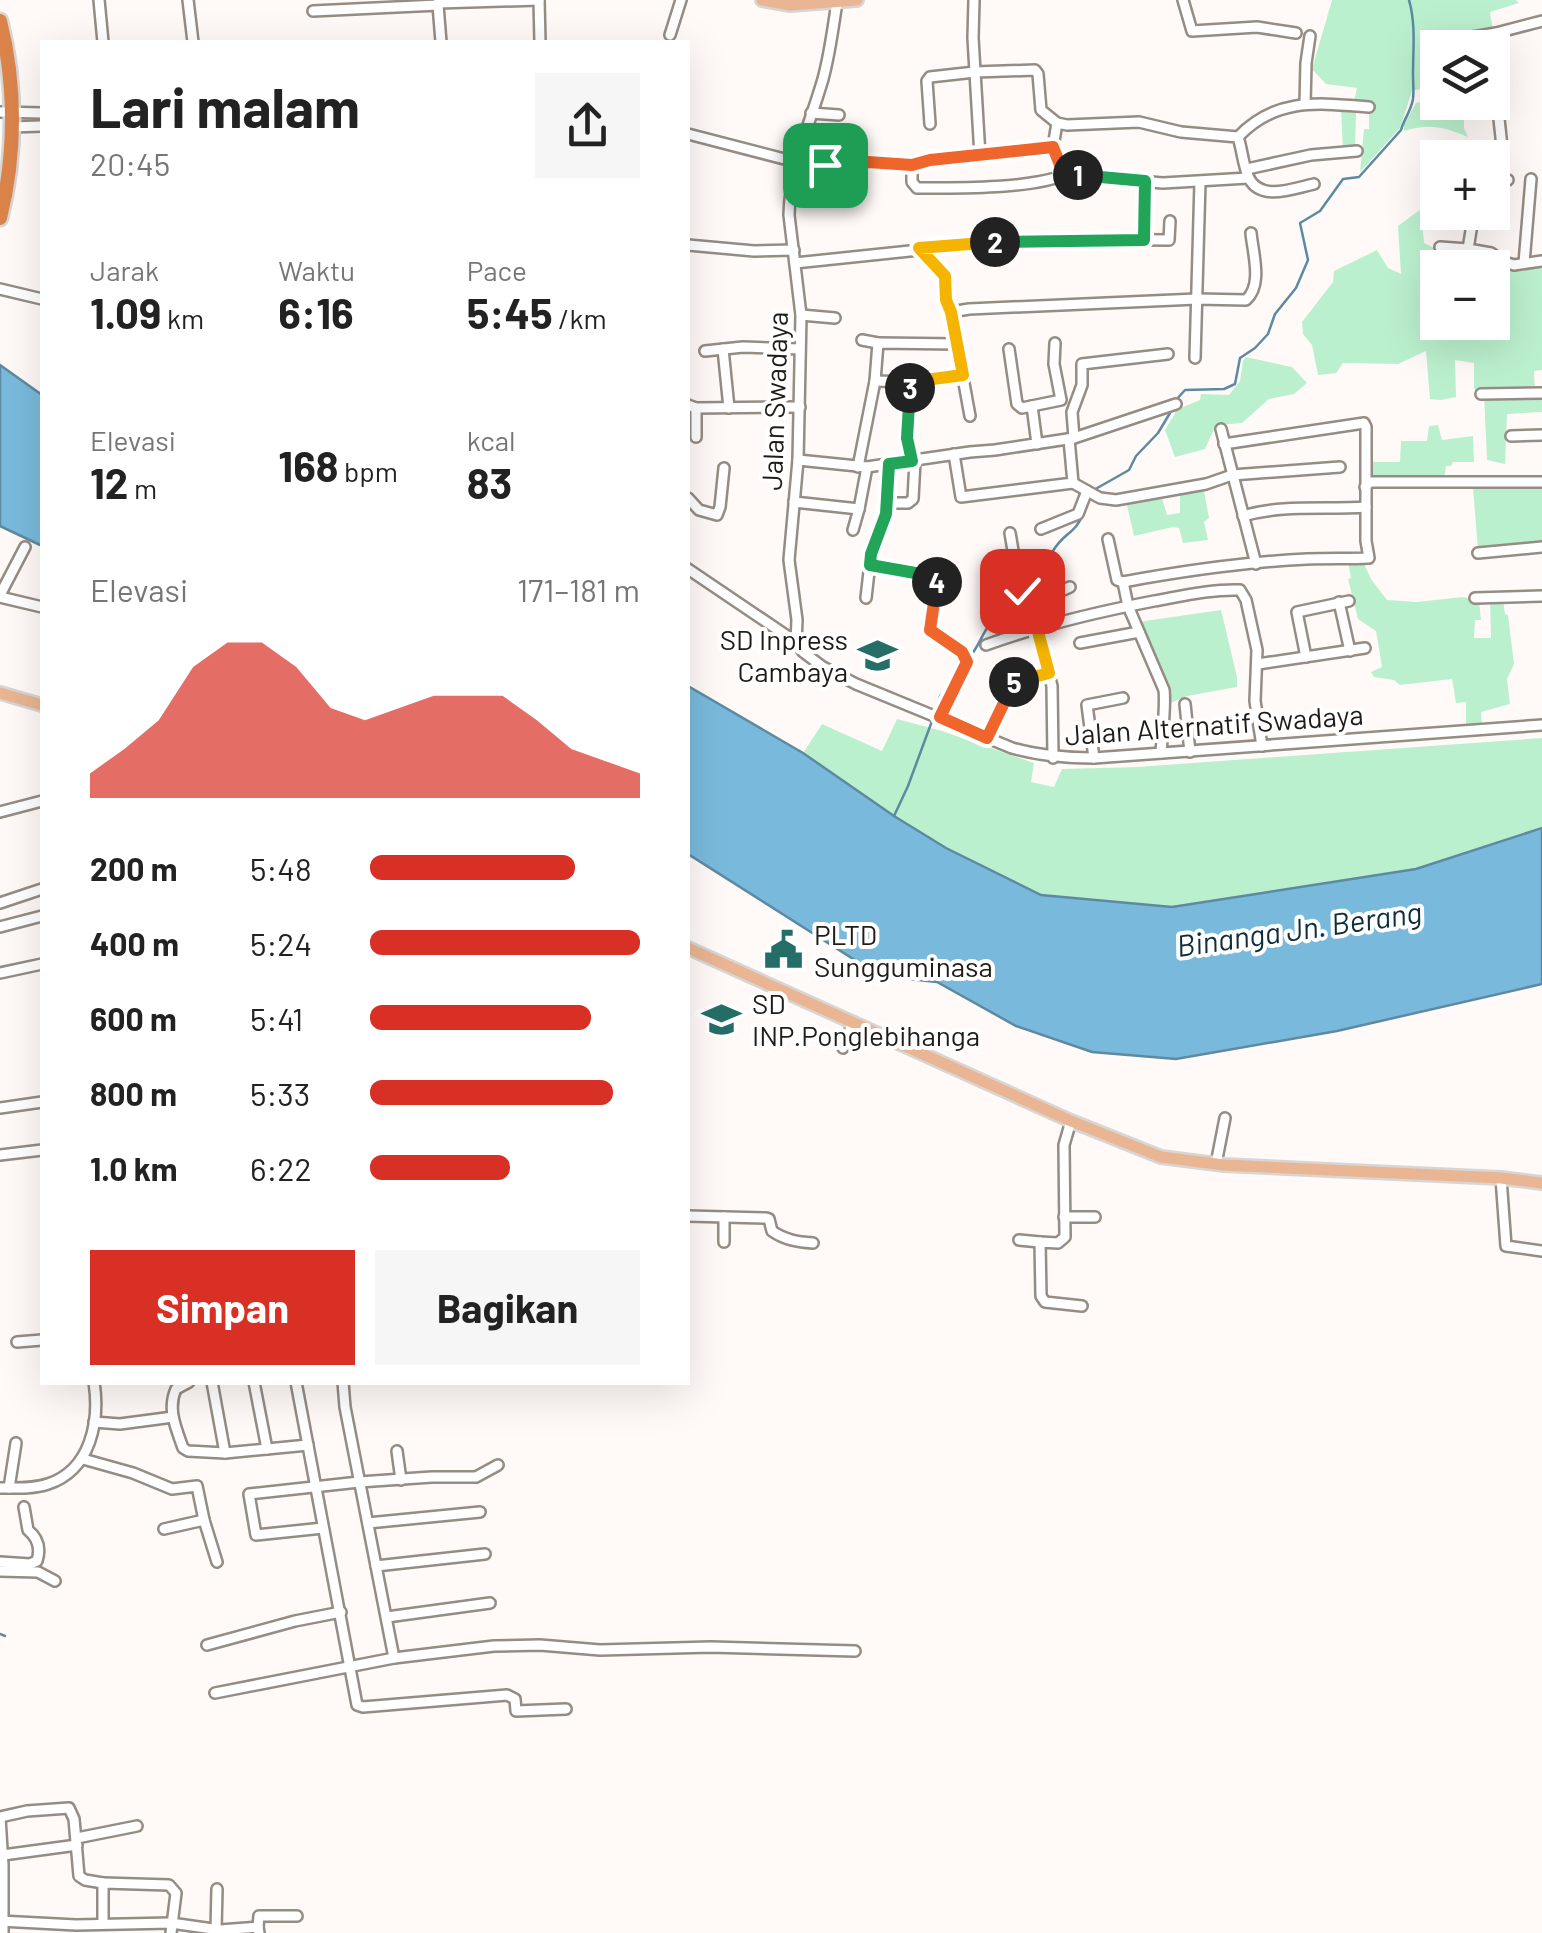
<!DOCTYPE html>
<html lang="id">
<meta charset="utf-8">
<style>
:root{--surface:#fff;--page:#f6f6f6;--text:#222;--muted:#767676;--accent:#d93025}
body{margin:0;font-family:Barlow,sans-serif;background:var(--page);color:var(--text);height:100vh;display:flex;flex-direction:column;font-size:38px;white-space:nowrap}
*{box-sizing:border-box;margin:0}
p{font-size:32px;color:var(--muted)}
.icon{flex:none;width:55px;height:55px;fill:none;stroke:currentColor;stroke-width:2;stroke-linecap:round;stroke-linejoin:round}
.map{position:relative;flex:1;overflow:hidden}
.side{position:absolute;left:40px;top:40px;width:650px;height:1345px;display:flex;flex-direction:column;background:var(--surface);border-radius:0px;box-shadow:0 10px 40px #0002}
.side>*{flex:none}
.buttons{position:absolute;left:1420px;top:30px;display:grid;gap:20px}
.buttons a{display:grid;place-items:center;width:90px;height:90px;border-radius:0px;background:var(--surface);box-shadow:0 10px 40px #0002;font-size:50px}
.pin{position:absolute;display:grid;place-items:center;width:85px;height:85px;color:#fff;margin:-42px;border-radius:20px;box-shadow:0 5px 15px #0006}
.km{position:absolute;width:50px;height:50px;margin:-25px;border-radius:50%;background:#222;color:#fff;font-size:28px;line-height:50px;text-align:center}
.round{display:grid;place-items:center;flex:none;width:105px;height:105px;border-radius:0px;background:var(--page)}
.headline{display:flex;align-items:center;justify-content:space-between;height:170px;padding:0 50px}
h1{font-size:55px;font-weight:700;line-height:75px}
.metrics{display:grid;grid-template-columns:repeat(3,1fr);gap:15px;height:170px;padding:10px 50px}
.metrics div{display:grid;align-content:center}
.metrics b{font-size:42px;font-weight:700}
.metrics small{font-size:28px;font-weight:400}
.metrics p{font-size:28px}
.chart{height:280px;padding:20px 50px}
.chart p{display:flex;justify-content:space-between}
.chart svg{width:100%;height:180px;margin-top:10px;fill:var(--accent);opacity:.7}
.button{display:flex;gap:20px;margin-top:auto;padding:20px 50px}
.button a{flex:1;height:115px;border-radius:0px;background:var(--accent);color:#fff;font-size:40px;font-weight:700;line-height:115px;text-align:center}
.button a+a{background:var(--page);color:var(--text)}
ul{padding:0 50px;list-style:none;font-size:32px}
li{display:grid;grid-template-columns:160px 120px 1fr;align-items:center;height:75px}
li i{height:25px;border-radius:12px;background:var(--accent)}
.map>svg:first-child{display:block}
.green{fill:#bbf0ce}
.water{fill:#79badc;stroke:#5e8aa1;stroke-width:2.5}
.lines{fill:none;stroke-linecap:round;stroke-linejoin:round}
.stream{stroke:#5e8aa1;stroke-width:2.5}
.minor-casing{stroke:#958c84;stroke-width:14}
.major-casing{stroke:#d7d6d5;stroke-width:16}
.highway-casing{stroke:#d7d6d5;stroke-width:19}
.minor{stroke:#fff;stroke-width:9}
.major{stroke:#e9b592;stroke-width:11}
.highway{stroke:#db844a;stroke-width:14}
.split-1-casing{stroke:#fff;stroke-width:20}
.split-2-casing{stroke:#fff;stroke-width:20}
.split-3-casing{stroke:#fff;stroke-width:20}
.split-4-casing{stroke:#fff;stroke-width:20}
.split-5-casing{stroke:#fff;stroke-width:20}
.split-6-casing{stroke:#fff;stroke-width:20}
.split-1{stroke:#f0652b;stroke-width:12}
.split-2{stroke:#22a559;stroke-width:12}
.split-3{stroke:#f5b400;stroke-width:12}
.split-4{stroke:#22a559;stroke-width:12}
.split-5{stroke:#f0652b;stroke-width:12}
.split-6{stroke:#f5b400;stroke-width:12}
.labels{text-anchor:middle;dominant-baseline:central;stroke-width:8;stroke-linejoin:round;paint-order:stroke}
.street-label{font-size:28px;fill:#1f1b18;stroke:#fff}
.poi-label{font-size:28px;fill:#1f1b18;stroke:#fff;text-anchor:start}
.water-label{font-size:30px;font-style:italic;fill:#0f2d3c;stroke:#fff}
</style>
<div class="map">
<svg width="1542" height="1933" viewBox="0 0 1542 1933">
<rect width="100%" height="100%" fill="#fffaf7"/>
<g class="green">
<path d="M 1332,0 L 1516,0 L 1519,3 L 1490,12 L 1493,31 L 1439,40 L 1437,85 L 1412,91 L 1400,128 L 1360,172 L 1364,129 L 1369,129 L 1369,112 L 1356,112 L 1355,148 L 1343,149 L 1341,108 L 1352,109 L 1357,88 L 1326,84 L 1312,69 Z"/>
<path d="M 1437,98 L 1438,102 L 1464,103 L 1464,128 L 1468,137 C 1444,127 1430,123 1404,131 L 1404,124 L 1416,103 Z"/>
<path d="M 1421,209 L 1424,243 L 1438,250 L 1440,267 L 1438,268 L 1437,277 L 1421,279 L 1424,324 L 1492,322 L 1492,268 L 1446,267 L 1445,262 L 1460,265 L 1461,253 L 1484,255 L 1504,266 L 1524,269 L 1542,267 L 1542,370 L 1534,371 L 1535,395 L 1542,397 L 1542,412 L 1507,414 L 1505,464 L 1487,460 L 1484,394 L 1474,389 L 1474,363 L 1455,360 L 1456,397 L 1441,400 L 1430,399 L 1426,351 L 1398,364 L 1343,363 L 1336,373 L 1318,375 L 1312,345 L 1303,334 L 1302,322 L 1333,282 L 1334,271 L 1377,250 L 1388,268 L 1401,274 L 1398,226 Z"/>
<path d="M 1246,357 L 1292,367 L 1307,383 L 1294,394 L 1269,399 L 1242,423 L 1216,425 L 1205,449 L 1175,457 L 1165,430 L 1180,405 L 1183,407 L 1200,400 L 1201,394 L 1229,395 L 1240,381 L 1243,361 Z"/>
<path d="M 1438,425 L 1442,440 L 1473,436 L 1474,462 L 1453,462 L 1451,466 L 1446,466 L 1444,481 L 1364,481 L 1367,462 L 1400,462 L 1401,441 L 1427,441 L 1429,426 Z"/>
<path d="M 1203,486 L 1209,518 L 1204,522 L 1208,540 L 1183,543 L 1179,528 L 1173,527 L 1134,536 L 1126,501 L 1161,495 L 1167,515 L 1180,513 L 1180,491 Z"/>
<path d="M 1542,486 L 1542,544 L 1478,550 L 1473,488 Z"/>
<path d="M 1348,562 L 1364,564 L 1371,579 L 1387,600 L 1417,602 L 1462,597 L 1479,600 L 1481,620 L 1475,620 L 1474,638 L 1491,638 L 1490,600 L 1503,600 L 1505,614 L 1508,615 L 1514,664 L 1507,679 L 1510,704 L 1481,712 L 1482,727 L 1466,729 L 1466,702 L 1456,703 L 1452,679 L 1400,685 L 1394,680 L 1374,677 L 1371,672 L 1382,667 L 1376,631 L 1358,619 L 1348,579 L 1351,578 Z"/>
<path d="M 1221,610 L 1237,677 L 1237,687 L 1187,696 L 1168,704 L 1138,622 Z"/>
<path d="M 897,719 L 942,731 L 1034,763 L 1031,782 L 1054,787 L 1062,769 L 1137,767 L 1542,738 L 1542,828 L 1416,869 L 1172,907 L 1041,895 L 946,848 L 894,816 L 803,753 L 822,724 L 882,751 Z"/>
</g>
<g class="water">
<path d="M 0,365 L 42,395 L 42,546 L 0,526 Z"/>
<path d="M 688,686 L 803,753 L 894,816 L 946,848 L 1041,895 L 1172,907 L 1416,869 L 1542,828 L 1542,984 L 1337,1031 L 1176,1059 L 1092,1052 L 1016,1026 L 937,982 L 880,976 L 688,854 Z"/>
</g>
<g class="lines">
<g class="stream">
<path d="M 1176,400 L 1185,390 L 1224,389 L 1235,384 L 1240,358 L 1255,348 L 1268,334 L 1275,314 L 1296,288 L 1308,260 L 1300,223 L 1320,211 L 1343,179 L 1359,177 L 1401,130 C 1404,119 1411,111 1413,99 C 1414,91 1413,83 1413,74 C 1413,49 1416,25 1409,0"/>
<path d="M 1092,491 L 1129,470 L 1136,456 L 1158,433 L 1170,413"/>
<path d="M 1027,594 C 1041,578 1043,567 1053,551 C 1064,532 1075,535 1084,512"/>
<path d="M 968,659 C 979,647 982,633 992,621 C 1000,612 1011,607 1021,599"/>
<path d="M 935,714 L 940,696 L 962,665"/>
<path d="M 894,816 L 908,786 L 932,721"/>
<path d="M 0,1634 L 5,1636"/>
</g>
<defs>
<g id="minor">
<path d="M 99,0 L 103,42"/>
<path d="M 188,0 L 193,42"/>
<path d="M 539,0 L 540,42"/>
<path d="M 974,0 L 973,38 L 980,156"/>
<path d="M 1183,0 L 1192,31 L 1257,27 L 1296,33"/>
<path d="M 438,3 L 539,0"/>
<path d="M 313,11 L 438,5 L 441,42"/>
<path d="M 670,35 L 681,0"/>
<path d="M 1444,48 L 1445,42 L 1449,41 L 1496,33"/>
<path d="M 1305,104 L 1306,63 L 1310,36"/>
<path d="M 0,112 L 42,113"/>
<path d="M 811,113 L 839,115"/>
<path d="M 1057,123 L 1053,147 L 1064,175 L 1163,183 L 1248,178"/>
<path d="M 930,124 L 927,81 L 930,77 L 975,72 L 1035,70 L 1038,74 L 1041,110 L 1057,123 L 1067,125 L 1139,122 L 1181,132 L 1238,137 C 1242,149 1243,164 1248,176 C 1259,203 1294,188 1314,184"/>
<path d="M 11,127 L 42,126"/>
<path d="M 688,134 L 796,162 L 825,165 L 868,162 L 912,165 L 930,160 L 1053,147"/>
<path d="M 1238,137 C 1276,97 1318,103 1369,107"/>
<path d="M 1502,147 L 1497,100 L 1496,33 L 1542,21"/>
<path d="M 912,165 L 912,182 L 917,188 C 955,188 1030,189 1064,175"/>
<path d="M 1247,169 L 1311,155 L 1357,151"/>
<path d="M 1492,175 L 1508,180"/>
<path d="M 1474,212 L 1468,249 L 1491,253 L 1504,262 L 1514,265 L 1542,261"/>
<path d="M 1144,240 L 1145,181"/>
<path d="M 688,245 L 754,251 L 794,250"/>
<path d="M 1440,247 L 1468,249"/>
<path d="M 919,249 L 945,277 L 945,298 L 951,312 L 970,416"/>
<path d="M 795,263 L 996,242 L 1047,239 L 1169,240 L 1170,221"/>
<path d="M 1524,263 L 1531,179"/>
<path d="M 0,289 L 42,299"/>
<path d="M 951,312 L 969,309 L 1197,299 L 1246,300 C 1263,285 1253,254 1251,233"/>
<path d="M 801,315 L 835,318"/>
<path d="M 862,340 L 878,343"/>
<path d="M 723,349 L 729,408"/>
<path d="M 1009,349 L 1017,404 L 1022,408 L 1061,400 L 1054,364 L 1055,343"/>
<path d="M 705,351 L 743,347 L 800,349"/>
<path d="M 1195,358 L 1200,182"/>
<path d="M 875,381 L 910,382"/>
<path d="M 1481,394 L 1542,393"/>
<path d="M 688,405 L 696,408 L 800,407"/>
<path d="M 1032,406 L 1037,444"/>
<path d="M 696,408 L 696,437"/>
<path d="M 1221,429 L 1256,564"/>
<path d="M 1511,436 L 1542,435"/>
<path d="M 1074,438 L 1072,412 L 1082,385 L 1082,364 L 1168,354"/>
<path d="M 954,454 L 961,497 L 1073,483 L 1069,439"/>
<path d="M 798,460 L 867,467 L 970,452 L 995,450 L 1074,438 L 1176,404"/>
<path d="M 911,461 L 907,437 L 910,382 L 963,375"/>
<path d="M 858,467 L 875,381 L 878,343 L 957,344"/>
<path d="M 1073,483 L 1100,498 L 1116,500 L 1206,484 L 1232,475 L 1340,467"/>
<path d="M 1365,487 L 1370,482 L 1542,482"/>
<path d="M 688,498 L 699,510 L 717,515 L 720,507 L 724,468"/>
<path d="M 794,502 L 859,509 L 867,467"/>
<path d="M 888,503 L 908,503 L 913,499 L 915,461"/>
<path d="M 1243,516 C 1283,504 1325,510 1366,507"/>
<path d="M 1041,529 L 1078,514 L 1087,491"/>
<path d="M 853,530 L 859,509"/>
<path d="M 1010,533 L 1018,580 L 1037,627 L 1052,686 L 1053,758"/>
<path d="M 1108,539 L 1117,580 L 1123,582"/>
<path d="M 1478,553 L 1542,547"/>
<path d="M 869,565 L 938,577 L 930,630 L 962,651 L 967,662 L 960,681 L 940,717"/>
<path d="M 688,569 L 796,642 L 803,652 L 823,667 L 856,684 L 1012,748 C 1040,756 1065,758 1094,758 L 1542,725"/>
<path d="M 0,595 L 25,547"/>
<path d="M 0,597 L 42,607"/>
<path d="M 866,598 L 871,554 L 886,514 L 889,465"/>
<path d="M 1475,598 L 1542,596"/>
<path d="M 1339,602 L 1350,651"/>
<path d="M 1028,605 L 1070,587"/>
<path d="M 796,642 L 797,620 L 789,560 L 798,460 L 801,315 L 789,215 C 790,166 810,124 823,79 C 830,53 833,28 837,2"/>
<path d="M 1080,643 L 1139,632"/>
<path d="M 986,645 C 1041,625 1097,612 1154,601 C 1182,596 1211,589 1240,590 L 1246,600 L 1257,650 L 1255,701 L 1262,746"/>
<path d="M 1306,657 L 1297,612 L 1349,601"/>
<path d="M 1258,664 L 1365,648"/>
<path d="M 1185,704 L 1190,752"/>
<path d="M 987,738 L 1014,683 L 1017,680 L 1049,673"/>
<path d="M 1161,753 C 1162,736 1166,706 1164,690 L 1128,606 L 1123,582 C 1183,571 1246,562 1307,559 C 1328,558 1349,559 1369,558 L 1366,541 L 1366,427 L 1364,423 L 1224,444"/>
<path d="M 1094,758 L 1087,705 L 1123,698"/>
<path d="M 0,812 L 42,801"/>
<path d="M 0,903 L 42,889"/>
<path d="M 0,927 L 42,916"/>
<path d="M 0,973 L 42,964"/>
<path d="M 843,1048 L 853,1022"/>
<path d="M 0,1108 L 42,1102"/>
<path d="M 1071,1121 L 1064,1145 L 1065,1237 L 1058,1243 L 1040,1242 L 1041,1296 L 1045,1302 L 1082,1306"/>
<path d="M 0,1155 L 42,1150"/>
<path d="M 1216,1164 L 1225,1118"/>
<path d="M 1501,1178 L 1506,1246 L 1542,1251"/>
<path d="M 688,1216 L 766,1218 L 769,1219 L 772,1231 C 785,1240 798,1242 813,1243"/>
<path d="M 724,1217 L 724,1242"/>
<path d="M 1064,1217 L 1095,1217"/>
<path d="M 1019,1240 L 1040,1242"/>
<path d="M 17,1342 L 42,1340"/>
<path d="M 189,1382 L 176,1389 C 167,1409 176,1428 183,1448 L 188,1451 L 225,1453 L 308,1445"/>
<path d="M 212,1382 L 225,1453"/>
<path d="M 254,1382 L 267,1449"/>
<path d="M 296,1382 L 357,1705 L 363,1707 L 507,1695 L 515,1699 L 516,1711 L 566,1709"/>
<path d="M 343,1382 L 345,1407 L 394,1658"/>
<path d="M 94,1422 L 120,1424 L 173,1417"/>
<path d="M 397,1451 L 401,1480"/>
<path d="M 83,1459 L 133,1473 L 172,1489 L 197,1486 L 204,1520"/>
<path d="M 0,1488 C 16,1488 33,1489 48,1484 C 91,1470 100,1421 94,1382"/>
<path d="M 9,1488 L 16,1443"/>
<path d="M 368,1523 L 480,1512"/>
<path d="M 323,1528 L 256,1535 L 249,1494 L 359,1482 L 432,1477 L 476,1477 L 498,1465"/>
<path d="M 164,1529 L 204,1520 L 217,1562"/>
<path d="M 0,1562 L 30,1564 L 37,1561 C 41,1548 38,1538 28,1530 L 24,1507"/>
<path d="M 376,1566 L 485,1554"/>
<path d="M 0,1571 L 38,1572 L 55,1581"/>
<path d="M 387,1617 L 490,1603"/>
<path d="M 207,1645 L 295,1621 L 341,1612"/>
<path d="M 215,1693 L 394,1658 L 494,1646 L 540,1645 L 600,1650 L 711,1647 L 855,1651"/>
<path d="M 0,1817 L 27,1811 L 69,1808 L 74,1819 L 79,1876 L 85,1880 L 103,1883"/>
<path d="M 0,1818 L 3,1865 L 3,1933"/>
<path d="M 77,1838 L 137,1826"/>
<path d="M 3,1855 L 77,1845"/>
<path d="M 0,1921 L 76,1925 L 171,1923 L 220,1930 L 258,1927 L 259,1933"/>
<path d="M 103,1924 L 103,1883 L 169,1885 L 176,1893 L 171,1933"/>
<path d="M 258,1927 L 259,1916 L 297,1916"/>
<path d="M 216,1929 L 217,1889"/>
</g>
<g id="major">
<path d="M 762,0 L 790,5 L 857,0"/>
<path d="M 0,693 L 42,705"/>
<path d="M 688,948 L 1071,1121 L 1161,1157 L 1224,1165 L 1501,1178 L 1542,1183"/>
</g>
<path id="highway" d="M 0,21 C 16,84 16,155 0,218"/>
</defs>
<use href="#minor" class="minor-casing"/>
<use href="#major" class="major-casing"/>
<use href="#highway" class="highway-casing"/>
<use href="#minor" class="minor"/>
<use href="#major" class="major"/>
<use href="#highway" class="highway"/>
</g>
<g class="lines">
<defs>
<path id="split-1" d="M 825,165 L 868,162 L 912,165 L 930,160 L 1053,147 L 1064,175 L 1078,175"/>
<path id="split-2" d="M 995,242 L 1144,240 L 1145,181 L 1078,175"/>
<path id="split-3" d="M 910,388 L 910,382 L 963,375 L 951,312 L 946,300 L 945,276 L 919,248 L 995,242"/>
<path id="split-4" d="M 910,388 L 907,438 L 912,461 L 889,464 L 886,514 L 871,554 L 870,565 L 938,577 L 937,582"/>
<path id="split-5" d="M 937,582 L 930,630 L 962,652 L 967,662 L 940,717 L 987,738 L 1014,682"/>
<path id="split-6" d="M 1014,682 L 1049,673 L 1037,628 L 1022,591"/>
</defs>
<use href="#split-1" class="split-1-casing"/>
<use href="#split-2" class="split-2-casing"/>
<use href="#split-3" class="split-3-casing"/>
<use href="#split-4" class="split-4-casing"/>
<use href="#split-5" class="split-5-casing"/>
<use href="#split-6" class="split-6-casing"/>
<use href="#split-1" class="split-1"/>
<use href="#split-2" class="split-2"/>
<use href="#split-3" class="split-3"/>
<use href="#split-4" class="split-4"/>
<use href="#split-5" class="split-5"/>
<use href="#split-6" class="split-6"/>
</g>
<defs>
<symbol id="school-bare" viewBox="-9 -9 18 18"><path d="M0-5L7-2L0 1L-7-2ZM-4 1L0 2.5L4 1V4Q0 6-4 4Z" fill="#256e67" stroke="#fff" stroke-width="2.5" paint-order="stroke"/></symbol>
<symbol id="civic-bare" viewBox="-9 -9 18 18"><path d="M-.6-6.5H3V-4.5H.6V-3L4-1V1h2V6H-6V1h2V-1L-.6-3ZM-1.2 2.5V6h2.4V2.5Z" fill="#256e67" stroke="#fff" stroke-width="2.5" paint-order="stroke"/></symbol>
</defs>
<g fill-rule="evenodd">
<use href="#school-bare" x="850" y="628" width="55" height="55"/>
<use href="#civic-bare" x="756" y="922" width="55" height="55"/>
<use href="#school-bare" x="694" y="992" width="55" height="55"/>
</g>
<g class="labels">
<g class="street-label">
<text transform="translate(774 401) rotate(-88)">Jalan Swadaya</text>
<text transform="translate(1214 724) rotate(-4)">Jalan Alternatif Swadaya</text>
</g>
<g class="poi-label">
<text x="848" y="639" text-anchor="end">SD Inpress<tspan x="848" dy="32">Cambaya</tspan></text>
<text x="814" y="934">PLTD<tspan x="814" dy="32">Sungguminasa</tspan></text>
<text x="752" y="1003">SD<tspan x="752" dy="32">INP.Ponglebihanga</tspan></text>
</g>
<g class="water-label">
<text transform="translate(1299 928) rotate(-8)">Binanga Jn. Berang</text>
</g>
</g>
</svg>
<div class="buttons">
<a><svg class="icon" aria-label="layers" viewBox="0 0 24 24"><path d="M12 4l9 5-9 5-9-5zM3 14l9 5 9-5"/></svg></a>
<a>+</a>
<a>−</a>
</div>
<div class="pin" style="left:825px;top:165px;background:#1e9e55"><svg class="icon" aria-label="arrive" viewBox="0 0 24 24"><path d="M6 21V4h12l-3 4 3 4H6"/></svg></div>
<div class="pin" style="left:1022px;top:591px;background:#d93025"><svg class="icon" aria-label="check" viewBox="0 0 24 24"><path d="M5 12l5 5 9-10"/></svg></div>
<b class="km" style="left:1078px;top:175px">1</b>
<b class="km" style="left:995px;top:242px">2</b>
<b class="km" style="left:910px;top:388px">3</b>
<b class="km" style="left:937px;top:582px">4</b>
<b class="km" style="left:1014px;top:682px">5</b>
<section class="side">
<div class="headline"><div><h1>Lari malam</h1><p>20:45</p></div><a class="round"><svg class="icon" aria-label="share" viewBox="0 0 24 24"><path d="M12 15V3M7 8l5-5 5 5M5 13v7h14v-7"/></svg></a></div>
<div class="metrics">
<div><p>Jarak</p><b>1.09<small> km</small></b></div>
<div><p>Waktu</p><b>6:16</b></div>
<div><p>Pace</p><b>5:45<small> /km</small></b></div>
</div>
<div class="metrics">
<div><p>Elevasi</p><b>12<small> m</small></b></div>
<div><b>168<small> bpm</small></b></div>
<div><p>kcal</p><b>83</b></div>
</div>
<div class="chart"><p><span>Elevasi</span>171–181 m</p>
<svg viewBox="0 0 160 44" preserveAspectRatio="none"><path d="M0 44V38L10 32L20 25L30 12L40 6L50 6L60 12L70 22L80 25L90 22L100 19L110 19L120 19L130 25L140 32L150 35L160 38V44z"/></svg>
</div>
<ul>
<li><b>200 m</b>5:48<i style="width:76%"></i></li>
<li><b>400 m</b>5:24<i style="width:100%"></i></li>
<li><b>600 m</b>5:41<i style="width:82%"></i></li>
<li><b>800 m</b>5:33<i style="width:90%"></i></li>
<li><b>1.0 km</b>6:22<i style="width:52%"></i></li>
</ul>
<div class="button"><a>Simpan</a><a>Bagikan</a></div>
</section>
</div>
